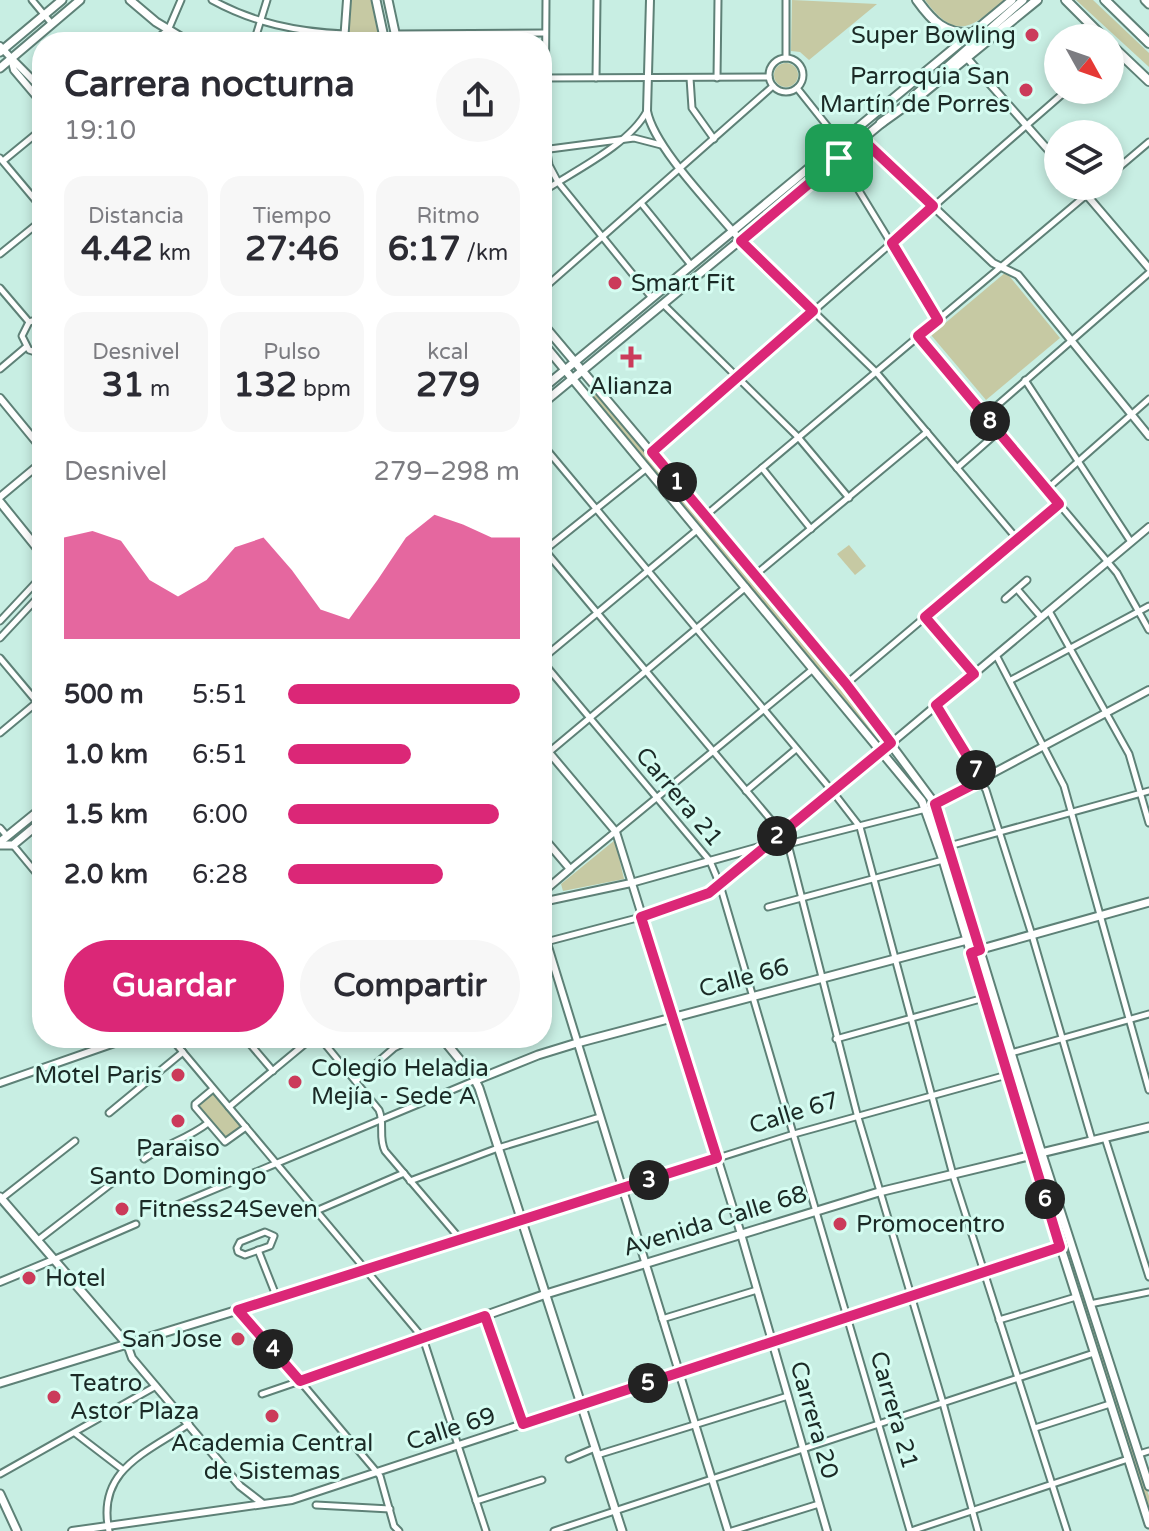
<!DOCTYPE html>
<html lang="es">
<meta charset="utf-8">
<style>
:root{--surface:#fff;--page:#f7f7f7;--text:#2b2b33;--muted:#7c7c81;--accent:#db2777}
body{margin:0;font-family:"Varela Round",sans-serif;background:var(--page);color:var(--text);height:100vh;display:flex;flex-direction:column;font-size:30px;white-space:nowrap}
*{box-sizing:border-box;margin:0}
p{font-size:26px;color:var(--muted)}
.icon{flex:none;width:44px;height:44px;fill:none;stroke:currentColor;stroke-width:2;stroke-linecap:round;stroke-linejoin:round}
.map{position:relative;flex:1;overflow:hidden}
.details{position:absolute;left:32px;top:32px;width:520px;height:1016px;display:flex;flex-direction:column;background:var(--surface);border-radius:32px;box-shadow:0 4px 12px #0003}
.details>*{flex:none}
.needle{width:52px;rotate:130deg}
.tools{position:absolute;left:1044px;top:24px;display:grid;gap:16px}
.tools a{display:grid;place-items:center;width:80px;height:80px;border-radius:50%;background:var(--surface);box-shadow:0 4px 12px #0003;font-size:40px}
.pin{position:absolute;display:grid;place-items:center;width:68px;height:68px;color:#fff;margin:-34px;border-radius:16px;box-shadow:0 4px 12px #0006}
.km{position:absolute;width:40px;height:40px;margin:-20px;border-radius:50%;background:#222;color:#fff;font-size:22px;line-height:40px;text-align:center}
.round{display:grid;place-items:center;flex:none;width:84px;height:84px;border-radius:42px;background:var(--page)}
.summary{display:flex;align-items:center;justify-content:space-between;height:136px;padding:0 32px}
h1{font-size:36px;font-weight:700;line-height:60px}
.stats{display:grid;grid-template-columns:repeat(3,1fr);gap:12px;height:136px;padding:8px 32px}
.stats div{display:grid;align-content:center;border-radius:20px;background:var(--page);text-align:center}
.stats b{font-size:34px;font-weight:700}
.stats small{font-size:22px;font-weight:400}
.stats p{font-size:22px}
.chart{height:224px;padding:16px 32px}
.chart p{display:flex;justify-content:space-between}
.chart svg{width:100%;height:144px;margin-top:8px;fill:var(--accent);opacity:.7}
.button{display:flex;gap:16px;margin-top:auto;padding:16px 32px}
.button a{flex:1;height:92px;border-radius:48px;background:var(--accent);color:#fff;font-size:32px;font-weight:700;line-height:92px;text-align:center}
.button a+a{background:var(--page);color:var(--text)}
ul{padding:0 32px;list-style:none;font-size:26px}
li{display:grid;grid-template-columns:128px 96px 1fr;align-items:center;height:60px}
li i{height:20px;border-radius:10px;background:var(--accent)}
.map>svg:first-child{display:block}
.green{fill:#c6c9a3}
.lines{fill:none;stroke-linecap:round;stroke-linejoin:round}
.minor-casing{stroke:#5e8177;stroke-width:9}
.tertiary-casing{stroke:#5e8177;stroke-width:10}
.secondary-casing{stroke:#5e8177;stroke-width:11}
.trunk-casing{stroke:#5e8177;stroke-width:12}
.minor{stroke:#fff;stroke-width:5}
.tertiary{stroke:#fff;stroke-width:6}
.secondary{stroke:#fff;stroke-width:7}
.trunk{stroke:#fff;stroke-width:8}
.route-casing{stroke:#fff;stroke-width:16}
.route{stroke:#db2777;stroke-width:10}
.poi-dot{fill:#cb3b5a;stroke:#d5fcf1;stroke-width:3}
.labels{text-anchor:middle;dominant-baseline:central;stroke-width:6;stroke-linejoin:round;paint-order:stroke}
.poi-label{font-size:24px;fill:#1b2a26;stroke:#d5fcf1;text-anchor:start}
.street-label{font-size:24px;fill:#1b2a26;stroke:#d5fcf1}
</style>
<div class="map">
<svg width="1149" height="1531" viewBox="0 0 1149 1531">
<rect width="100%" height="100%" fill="#c8eee3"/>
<g class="green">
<path d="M 351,0 L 373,0 L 381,42 L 347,42 Z"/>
<path d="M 792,0 L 877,4 L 809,60 L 800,52 L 791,51 Z"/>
<path d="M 925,0 L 1004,0 C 971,29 955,41 925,0 Z"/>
<path d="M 1076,0 L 1093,0 L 1149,53 L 1149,67 Z"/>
<circle cx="786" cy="75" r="12"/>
<path d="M 1006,272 L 1060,338 L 986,400 L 931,335 Z"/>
<path d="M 592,390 L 623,423 L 845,687 L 884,739 L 880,742 L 590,393 Z"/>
<path d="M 849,545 L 866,566 L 855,575 L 837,554 Z"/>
<path d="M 615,840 L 624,879 L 563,891 L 561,884 Z"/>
<path d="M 214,1093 L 242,1126 L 226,1139 L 198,1107 Z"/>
<path d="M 1052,1195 L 1149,1496 L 1149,1509 L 1048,1196 Z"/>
</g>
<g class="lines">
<defs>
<g id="minor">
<path d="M 32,0 L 52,24"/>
<path d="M 212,0 C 254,23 297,32 345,34"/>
<path d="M 546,0 L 545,140 L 549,165 L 558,182 L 652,298"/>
<path d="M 786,0 L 786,58"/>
<path d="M 395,34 L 545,33"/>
<path d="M 152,42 L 168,30"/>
<path d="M 163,42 L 181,0"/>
<path d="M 254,42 L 267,0"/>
<circle cx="786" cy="75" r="17"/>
<path d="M 542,78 L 769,77"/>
<path d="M 596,78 L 597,0"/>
<path d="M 690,78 L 692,108 L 714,139"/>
<path d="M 717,78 L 718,0"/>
<path d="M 797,88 L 840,142"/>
<path d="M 542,150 L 634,138 L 661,145"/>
<path d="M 0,158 L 42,208"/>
<path d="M 839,158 L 938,320"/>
<path d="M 3,161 L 42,129"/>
<path d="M 1110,175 L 1149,142"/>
<path d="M 542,192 C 574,171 629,145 647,111"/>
<path d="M 641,203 L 691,265"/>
<path d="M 741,241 L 876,372 L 1018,540"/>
<path d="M 0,254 L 42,220"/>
<path d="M 0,288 L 29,322"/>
<path d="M 542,290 L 773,86"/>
<path d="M 663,304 L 798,437 L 849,498"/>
<path d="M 42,318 L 29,322 L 22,336 L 29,350 L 42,354"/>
<path d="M 918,336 L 1117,573 L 1149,630"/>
<path d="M 0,369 L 26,347"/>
<path d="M 1025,380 L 1131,542"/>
<path d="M 985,416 L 1149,273"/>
<path d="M 542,444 L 833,792 L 860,827 L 953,1175 L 1067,1531"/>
<path d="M 652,452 L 1067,90"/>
<path d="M 762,468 L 811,529"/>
<path d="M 957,468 L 998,432"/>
<path d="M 1047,489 L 1149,399"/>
<path d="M 705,516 L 1097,186"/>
<path d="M 542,547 L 781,832 L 788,844 L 857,1114 L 943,1403 L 978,1531"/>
<path d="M 545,550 L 647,468"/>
<path d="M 755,575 L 927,432"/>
<path d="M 1017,589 L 1041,617"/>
<path d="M 1005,599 L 1027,580"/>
<path d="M 1049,611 L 1129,754 L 1149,823"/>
<path d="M 925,617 L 974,674"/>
<path d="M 0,621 L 42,576"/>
<path d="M 0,638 L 42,593"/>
<path d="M 996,655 L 1064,786 L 1149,1090"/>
<path d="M 0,658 L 42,708"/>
<path d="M 542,659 L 697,530"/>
<path d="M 542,661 L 710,861 L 720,885 L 910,1531"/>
<path d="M 1011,680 L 1149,606"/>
<path d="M 846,684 L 1059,504"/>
<path d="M 936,705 L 986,790 L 1032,935 L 1092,1140"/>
<path d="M 0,733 L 42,698"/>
<path d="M 542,758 L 746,587"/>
<path d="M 746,791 L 796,749"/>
<path d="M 0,828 L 7,836"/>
<path d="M 13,845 L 42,880"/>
<path d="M 949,846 L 1149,791"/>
<path d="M 570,869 L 813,669"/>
<path d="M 768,907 L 943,860"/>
<path d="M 542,943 L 641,917 L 709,893 L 763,846 L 788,844 L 926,809"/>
<path d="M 171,1038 L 423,1338 L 486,1531"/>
<path d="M 245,1038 L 273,1071"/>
<path d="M 320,1038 L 379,1110 C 385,1124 378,1137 385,1151 L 461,1240"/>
<path d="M 836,1039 L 984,998"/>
<path d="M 1011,1053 L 1149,1014"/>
<path d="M 356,1081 L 394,1048 L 414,1038"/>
<path d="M 213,1089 L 195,1104 L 195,1107 L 225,1142 L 246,1127"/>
<path d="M 229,1107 L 312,1038"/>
<path d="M 109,1113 L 183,1052"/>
<path d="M 1105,1138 L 1149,1277"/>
<path d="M 144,1159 C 165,1144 188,1139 208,1123"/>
<path d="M 410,1181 L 498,1148 L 600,1117"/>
<path d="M 1,1199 L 75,1141"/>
<path d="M 177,1205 L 476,1080"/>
<path d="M 316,1211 L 404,1173"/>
<path d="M 265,1232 L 274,1236 L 270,1246 L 245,1255 L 238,1252 L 237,1248 L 240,1242 Z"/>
<path d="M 38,1240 L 112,1183"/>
<path d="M 258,1250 L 277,1298"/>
<path d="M 53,1260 L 136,1224"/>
<path d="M 1090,1304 L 1149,1292"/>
<path d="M 238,1310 L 794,1134 L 1007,1075"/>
<path d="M 485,1316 L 523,1424"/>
<path d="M 662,1319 L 757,1290"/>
<path d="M 999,1320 L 1076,1297"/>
<path d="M 262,1394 L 300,1381 L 380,1476 L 394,1526 L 399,1531"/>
<path d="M 1035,1428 L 1110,1404"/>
<path d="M 75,1433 L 122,1469"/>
<path d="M 1139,1454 L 1149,1451"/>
<path d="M 597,1455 L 788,1396"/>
<path d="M 569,1459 L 595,1448"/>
<path d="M 0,1474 L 156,1386"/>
<path d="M 476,1501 L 542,1480"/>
<path d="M 316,1505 L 390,1509"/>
<path d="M 109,1531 C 96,1470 146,1453 189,1424"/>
<path d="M 554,1531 L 1094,1353"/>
<path d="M 732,1531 L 819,1504"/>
<path d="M 911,1531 L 1128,1459"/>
</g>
<g id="tertiary">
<path d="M 650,0 L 647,111 C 654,148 715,209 741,241"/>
<path d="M 344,42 L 347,0"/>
<path d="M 0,46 C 13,61 28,74 42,90"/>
<path d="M 11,58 L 14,70 L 42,103"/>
<path d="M 967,58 L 1058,161"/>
<path d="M 862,139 L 993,263 L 1018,275 L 1149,436"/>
<path d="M 1079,186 L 1149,268"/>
<path d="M 0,398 L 42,449"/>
<path d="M 0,497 L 42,462"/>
<path d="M 542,744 L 616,832 L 741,1234 L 827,1531"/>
<path d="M 935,804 L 1149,690"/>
<path d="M 542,836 L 570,869 L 542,893"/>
<path d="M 542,902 L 631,883 L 763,846 L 833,792 L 1149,527"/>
<path d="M 542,927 L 728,1531"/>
<path d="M 0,1083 L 129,1038"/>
<path d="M 0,1282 L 53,1260"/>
<path d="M 127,1344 L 132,1358 L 240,1486 L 262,1503"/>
<path d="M 72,1531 L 292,1500 L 1060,1247"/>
</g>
<g id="secondary">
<path d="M 130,0 L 156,22 L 189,42"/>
<path d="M 376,0 L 385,42"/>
<path d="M 388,0 L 397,42"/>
<path d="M 1145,0 L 1149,4"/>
<path d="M 0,52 L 62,0"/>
<path d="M 0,68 L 80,0"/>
<path d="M 914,96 L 1023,0"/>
<path d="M 542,323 L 846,684 L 935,804 L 1042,1154 L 1149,1486"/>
<path d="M 542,342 L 922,801 L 943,860 L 1032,1157 L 1149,1524"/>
<path d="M 542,389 L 1012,0"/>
<path d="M 542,404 L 883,122"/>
<path d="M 0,502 L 42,554"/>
<path d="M 0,842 L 42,808"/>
<path d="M 0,845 L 13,845 L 42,821"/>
<path d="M 978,950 L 1149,902"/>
<path d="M 442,1038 L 473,1076 L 479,1088 L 622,1531"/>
<path d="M 476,1080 L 538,1055 L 577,1043 L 967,940"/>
<path d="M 0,1197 L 127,1344"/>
<path d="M 0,1383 L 238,1310 L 300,1381 L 546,1294 L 879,1192 L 1149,1127"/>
<path d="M 0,1494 L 17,1531"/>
</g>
<g id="trunk">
<path d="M 917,0 C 932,21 945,35 973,33"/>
<path d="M 1066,0 L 1104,38"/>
<path d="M 1105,0 L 1149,43"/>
<path d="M 1110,44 L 1149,81"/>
<path d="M 881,123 L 923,93 L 1037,0"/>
</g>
</defs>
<use href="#minor" class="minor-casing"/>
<use href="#tertiary" class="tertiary-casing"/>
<use href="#secondary" class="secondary-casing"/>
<use href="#trunk" class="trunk-casing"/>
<use href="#minor" class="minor"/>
<use href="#tertiary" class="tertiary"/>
<use href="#secondary" class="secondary"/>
<use href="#trunk" class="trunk"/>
</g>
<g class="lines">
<defs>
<path id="route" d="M 862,139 L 933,206 L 892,243 L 938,320 L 918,336 L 1059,504 L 925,617 L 974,674 L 936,705 L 982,780 L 935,804 L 980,950 L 971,953 L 1060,1247 L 523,1424 L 485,1316 L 300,1381 L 238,1310 L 717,1158 L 641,917 L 709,893 L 891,743 L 846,684 L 652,452 L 813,311 L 741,241 Z"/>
</defs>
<use href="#route" class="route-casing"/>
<use href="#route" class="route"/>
</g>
<g class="poi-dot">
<circle cx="1032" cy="35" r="8"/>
<circle cx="1026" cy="90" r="8"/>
<circle cx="615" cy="283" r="8"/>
<path d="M627 345h8v8h8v8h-8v8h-8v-8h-8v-8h8z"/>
<circle cx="178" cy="1075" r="8"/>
<circle cx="295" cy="1082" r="8"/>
<circle cx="178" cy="1121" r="8"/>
<circle cx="122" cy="1209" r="8"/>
<circle cx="840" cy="1224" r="8"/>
<circle cx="29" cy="1278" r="8"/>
<circle cx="238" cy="1339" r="8"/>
<circle cx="54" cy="1397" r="8"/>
<circle cx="272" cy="1416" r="8"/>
</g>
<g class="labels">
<g class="poi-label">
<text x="1016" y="35" text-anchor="end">Super Bowling</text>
<text x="1010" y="76" text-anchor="end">Parroquia San<tspan x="1010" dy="28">Martín de Porres</tspan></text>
<text x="631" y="283">Smart Fit</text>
<text x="631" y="386" text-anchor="middle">Alianza</text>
<text x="311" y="1068">Colegio Heladia<tspan x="311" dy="28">Mejía - Sede A</tspan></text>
<text x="162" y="1075" text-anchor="end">Motel Paris</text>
<text x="178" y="1148" text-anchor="middle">Paraiso<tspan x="178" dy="28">Santo Domingo</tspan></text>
<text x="138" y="1209">Fitness24Seven</text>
<text x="856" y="1224">Promocentro</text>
<text x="45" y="1278">Hotel</text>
<text x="222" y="1339" text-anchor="end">San Jose</text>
<text x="70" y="1383">Teatro<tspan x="70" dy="28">Astor Plaza</tspan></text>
<text x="272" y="1443" text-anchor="middle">Academia Central<tspan x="272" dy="28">de Sistemas</tspan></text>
</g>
<g class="street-label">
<text transform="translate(679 797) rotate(50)">Carrera 21</text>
<text transform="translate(744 978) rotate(-15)">Calle 66</text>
<text transform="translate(794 1113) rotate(-17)">Calle 67</text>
<text transform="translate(715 1221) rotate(-17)">Avenida Calle 68</text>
<text transform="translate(894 1410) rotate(74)">Carrera 21</text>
<text transform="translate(814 1420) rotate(74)">Carrera 20</text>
<text transform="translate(451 1429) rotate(-18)">Calle 69</text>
</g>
</g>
</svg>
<div class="tools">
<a><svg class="needle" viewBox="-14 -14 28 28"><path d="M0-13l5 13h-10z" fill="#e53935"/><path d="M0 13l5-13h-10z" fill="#7c7c81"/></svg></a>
<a><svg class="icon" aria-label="layers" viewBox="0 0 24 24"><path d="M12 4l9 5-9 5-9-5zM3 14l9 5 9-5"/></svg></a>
</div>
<div class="pin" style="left:839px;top:158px;background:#1e9e55"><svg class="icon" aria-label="arrive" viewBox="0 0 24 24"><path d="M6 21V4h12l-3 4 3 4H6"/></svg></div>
<b class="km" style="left:677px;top:482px">1</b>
<b class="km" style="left:777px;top:836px">2</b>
<b class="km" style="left:649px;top:1180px">3</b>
<b class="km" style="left:273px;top:1349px">4</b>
<b class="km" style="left:648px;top:1383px">5</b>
<b class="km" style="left:1045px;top:1199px">6</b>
<b class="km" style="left:976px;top:770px">7</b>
<b class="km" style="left:990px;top:421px">8</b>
<section class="details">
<div class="summary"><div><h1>Carrera nocturna</h1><p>19:10</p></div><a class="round"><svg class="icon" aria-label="share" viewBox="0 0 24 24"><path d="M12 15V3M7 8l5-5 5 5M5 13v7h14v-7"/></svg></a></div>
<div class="stats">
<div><p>Distancia</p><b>4.42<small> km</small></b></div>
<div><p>Tiempo</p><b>27:46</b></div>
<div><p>Ritmo</p><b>6:17<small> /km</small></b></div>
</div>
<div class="stats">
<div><p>Desnivel</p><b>31<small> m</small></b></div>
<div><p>Pulso</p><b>132<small> bpm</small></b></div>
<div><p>kcal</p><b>279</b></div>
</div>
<div class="chart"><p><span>Desnivel</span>279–298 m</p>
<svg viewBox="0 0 160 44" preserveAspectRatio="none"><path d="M0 44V13L10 11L20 14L30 26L40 31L50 26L60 16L70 13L80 23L90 35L100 38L110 26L120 13L130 6L140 9L150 13L160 13V44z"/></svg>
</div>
<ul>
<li><b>500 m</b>5:51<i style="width:100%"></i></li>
<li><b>1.0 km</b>6:51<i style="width:53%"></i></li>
<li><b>1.5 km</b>6:00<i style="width:91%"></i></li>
<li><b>2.0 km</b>6:28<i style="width:67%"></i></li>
</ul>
<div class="button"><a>Guardar</a><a>Compartir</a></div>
</section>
</div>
